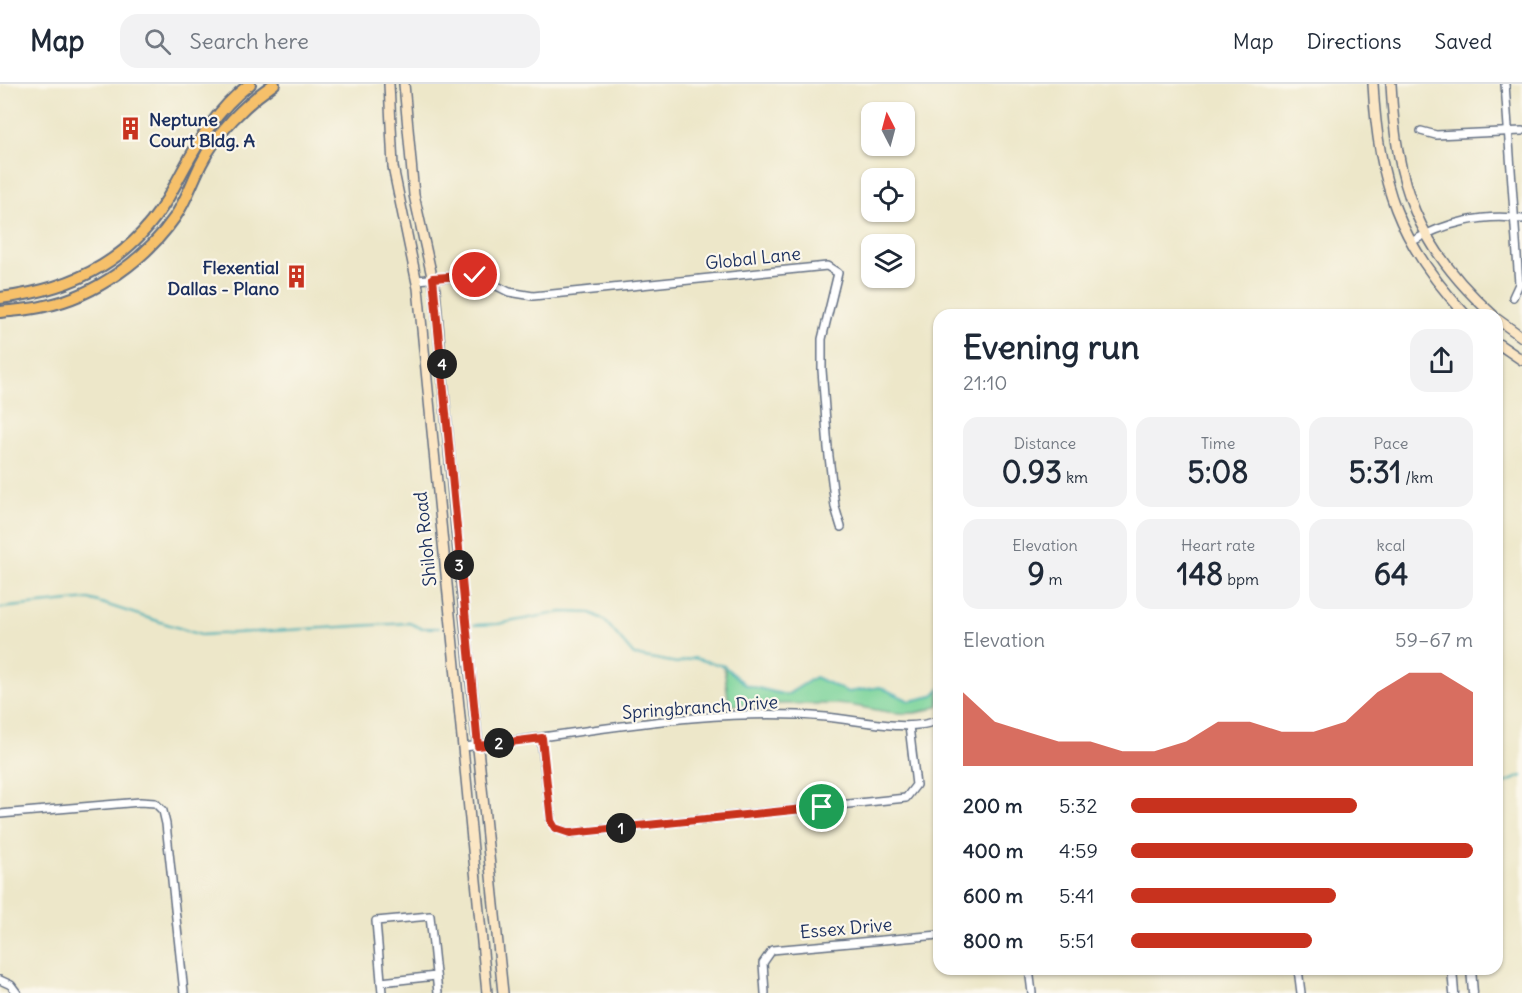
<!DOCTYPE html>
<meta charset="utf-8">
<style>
:root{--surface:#fff;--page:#f2f2f3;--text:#1f2937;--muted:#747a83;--line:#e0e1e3;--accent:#c8321e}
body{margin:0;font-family:Delius,sans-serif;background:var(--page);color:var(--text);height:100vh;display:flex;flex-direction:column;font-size:22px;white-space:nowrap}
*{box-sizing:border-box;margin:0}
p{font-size:20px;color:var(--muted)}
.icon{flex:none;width:33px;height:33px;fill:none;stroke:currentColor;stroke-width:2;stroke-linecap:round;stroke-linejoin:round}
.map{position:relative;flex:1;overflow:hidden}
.drawer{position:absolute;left:933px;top:225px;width:570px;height:666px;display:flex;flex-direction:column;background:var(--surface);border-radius:18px;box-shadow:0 2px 4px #0004}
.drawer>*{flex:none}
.needle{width:39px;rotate:354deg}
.tools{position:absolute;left:861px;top:18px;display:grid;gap:12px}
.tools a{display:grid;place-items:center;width:54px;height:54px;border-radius:12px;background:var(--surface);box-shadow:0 2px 4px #0004;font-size:30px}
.pin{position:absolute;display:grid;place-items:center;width:51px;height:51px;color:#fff;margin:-26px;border:3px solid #fff;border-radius:50%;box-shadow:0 2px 6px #0007}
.km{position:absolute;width:30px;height:30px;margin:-15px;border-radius:50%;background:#222;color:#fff;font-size:16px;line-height:30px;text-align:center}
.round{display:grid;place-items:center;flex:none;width:63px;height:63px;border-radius:18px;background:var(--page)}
.summary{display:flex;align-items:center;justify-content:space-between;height:102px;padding:0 30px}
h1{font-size:33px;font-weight:800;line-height:45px}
.stats{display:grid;grid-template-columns:repeat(3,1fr);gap:9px;height:102px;padding:6px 30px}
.stats div{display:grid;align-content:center;border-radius:15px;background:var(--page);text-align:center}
.stats b{font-size:30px;font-weight:800}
.stats small{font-size:16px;font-weight:400}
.stats p{font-size:16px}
.chart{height:168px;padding:12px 30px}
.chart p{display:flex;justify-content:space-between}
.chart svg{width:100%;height:108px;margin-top:6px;fill:var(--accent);opacity:.7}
ul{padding:0 30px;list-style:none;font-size:20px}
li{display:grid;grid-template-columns:96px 72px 1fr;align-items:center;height:45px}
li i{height:15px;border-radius:8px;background:var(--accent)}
header{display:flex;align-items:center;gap:36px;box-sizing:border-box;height:84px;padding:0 30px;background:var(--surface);border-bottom:2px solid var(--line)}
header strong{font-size:28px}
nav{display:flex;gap:33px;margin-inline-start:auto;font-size:21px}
.search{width:420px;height:54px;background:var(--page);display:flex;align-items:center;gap:15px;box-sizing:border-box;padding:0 21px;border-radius:18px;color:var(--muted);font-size:22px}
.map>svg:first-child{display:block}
.green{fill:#7ad399;stroke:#4a817c;stroke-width:1.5}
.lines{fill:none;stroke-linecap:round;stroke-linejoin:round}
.stream{stroke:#39aab4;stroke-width:2}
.minor-casing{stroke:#646f83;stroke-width:10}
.tertiary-casing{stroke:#646f83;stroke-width:11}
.secondary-casing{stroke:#646f83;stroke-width:12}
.primary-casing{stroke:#646f83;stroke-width:14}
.minor{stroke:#fff;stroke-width:7}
.tertiary{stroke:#fff;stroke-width:8}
.secondary{stroke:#fbe6c4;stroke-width:9}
.primary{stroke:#f6c06b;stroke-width:10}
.route-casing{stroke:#fff;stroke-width:12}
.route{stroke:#c8321e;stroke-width:8}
.labels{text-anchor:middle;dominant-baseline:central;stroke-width:4.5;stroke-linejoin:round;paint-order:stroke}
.poi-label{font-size:18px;font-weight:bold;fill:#1b2f5e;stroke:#fbf7ec;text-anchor:start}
.street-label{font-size:18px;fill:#1b2f5e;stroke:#fbf7ec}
</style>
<header>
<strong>Map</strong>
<div class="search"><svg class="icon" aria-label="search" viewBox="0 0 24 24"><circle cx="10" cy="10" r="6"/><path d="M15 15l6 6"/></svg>Search here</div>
<nav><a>Map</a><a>Directions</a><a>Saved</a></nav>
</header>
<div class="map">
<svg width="1522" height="909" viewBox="0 0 1522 909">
<rect width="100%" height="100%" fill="#fbf7ec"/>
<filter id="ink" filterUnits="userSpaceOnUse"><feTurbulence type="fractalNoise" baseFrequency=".0167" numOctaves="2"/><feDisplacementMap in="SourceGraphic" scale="12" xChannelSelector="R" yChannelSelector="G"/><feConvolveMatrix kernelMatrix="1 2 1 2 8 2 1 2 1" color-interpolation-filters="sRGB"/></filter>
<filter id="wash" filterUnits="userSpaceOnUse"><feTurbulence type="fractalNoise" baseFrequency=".008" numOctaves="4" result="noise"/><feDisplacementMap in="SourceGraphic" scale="24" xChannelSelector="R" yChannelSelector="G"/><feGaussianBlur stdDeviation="1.35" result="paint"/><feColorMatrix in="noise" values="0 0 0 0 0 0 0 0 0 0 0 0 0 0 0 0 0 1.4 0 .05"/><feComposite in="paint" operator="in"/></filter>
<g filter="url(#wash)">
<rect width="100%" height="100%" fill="#ede7c9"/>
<path class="green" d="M 724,582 L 746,601 L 786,611 L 815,593 L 848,608 L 880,603 L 910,617 L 932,612 L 939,605 L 939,621 C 906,640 871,621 835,620 C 800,619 764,620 729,621 Z"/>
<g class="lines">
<g class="stream">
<path d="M 0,524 L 89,515 L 201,551 L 409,539 L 421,544 L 439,544"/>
<path d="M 474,541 L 498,540 L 562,528 L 591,529 L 604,536 L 634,571 L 677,579 L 694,574 L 724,582 L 746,601 L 787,611 L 815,593 L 848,608 L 880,603 L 910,617 L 932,612 L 939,605"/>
<path d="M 1497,702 L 1522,692"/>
</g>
</g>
</g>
<g filter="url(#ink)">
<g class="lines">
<defs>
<g id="minor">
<path d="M 1505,0 L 1519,200 L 1513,213"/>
<path d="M 1421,47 L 1436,51 L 1522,47"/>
<path d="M 1411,158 C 1444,139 1484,129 1522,135"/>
<path d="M 417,196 L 475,191 L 509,208 L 533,212 L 827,182 L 838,189 L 822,255 L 822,286 L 828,364 L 835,423 L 841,443"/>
<path d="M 541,654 L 551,737 L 555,744 L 570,749 L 906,714 L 916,701 L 909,642"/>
<path d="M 464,663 C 583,650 706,622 826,633 C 859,636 909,649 939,636"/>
<path d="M 0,730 L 140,718 L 155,719 L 163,727 L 166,740 L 184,909"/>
<path d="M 1029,885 L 1032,909"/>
<path d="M 1298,885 L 1301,909"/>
<path d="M 0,896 L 11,901 L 17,909"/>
<path d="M 381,898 L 436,892"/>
<path d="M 382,909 L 376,837 L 430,832 L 438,909"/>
<path d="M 765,909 L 763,879 L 772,866 L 939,851"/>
</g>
<g id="tertiary">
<path d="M 1452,885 L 1454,909"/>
<path d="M 1471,885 L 1473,909"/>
</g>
<g id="secondary">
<path d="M 389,0 L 393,83 L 418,204 L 487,909"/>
<path d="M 404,0 L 414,111 L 435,206 L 459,479 L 503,909"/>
<path d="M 1373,0 C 1378,98 1398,159 1466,231"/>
<path d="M 1391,0 C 1396,100 1416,162 1493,231"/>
<path d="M 1497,235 L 1522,253"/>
<path d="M 1497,259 L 1522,276"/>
</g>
<g id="primary">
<path d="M 0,214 C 77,205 137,174 174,103 C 195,64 213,28 250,0"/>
<path d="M 0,228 C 15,226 31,226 45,222 C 95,212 146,175 175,133 C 186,117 192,98 201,80 C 217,48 245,20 274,0"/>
</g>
</defs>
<use href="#minor" class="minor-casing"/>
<use href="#tertiary" class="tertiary-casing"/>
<use href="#secondary" class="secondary-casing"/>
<use href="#primary" class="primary-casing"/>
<use href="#minor" class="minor"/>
<use href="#tertiary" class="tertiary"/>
<use href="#secondary" class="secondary"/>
<use href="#primary" class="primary"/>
</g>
</g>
<g class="lines" filter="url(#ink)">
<defs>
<path id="route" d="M 475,191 L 433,194 L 478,662 L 542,654 L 551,737 L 555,744 L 570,749 L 822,723"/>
</defs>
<use href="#route" class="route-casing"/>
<use href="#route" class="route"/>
</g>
<defs>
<symbol id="building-bare" viewBox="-9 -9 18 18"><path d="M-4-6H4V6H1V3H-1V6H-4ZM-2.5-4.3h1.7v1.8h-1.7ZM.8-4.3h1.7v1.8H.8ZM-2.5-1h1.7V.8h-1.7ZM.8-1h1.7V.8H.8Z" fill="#c8321e" stroke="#fbf7ec" stroke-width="2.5" paint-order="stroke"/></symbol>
</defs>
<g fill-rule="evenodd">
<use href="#building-bare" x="114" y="28" width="33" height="33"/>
<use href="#building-bare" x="280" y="176" width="33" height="33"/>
</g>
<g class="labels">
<g class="poi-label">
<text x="149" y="35">Neptune<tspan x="149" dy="21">Court Bldg. A</tspan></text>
<text x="279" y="183" text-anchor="end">Flexential<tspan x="279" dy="21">Dallas - Plano</tspan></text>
</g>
<g class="street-label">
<text transform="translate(753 174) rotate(-6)">Global Lane</text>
<text transform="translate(425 455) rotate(-96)">Shiloh Road</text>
<text transform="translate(700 623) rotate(-4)">Springbranch Drive</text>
<text transform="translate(846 844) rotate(-5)">Essex Drive</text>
</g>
</g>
</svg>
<div class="tools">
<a><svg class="needle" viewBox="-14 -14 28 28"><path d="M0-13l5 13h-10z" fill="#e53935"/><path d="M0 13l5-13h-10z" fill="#747a83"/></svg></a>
<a><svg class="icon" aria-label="locate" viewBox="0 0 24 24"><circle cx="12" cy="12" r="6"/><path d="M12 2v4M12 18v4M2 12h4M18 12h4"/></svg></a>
<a><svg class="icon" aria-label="layers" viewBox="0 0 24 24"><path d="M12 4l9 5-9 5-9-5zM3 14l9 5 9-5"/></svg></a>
</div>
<div class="pin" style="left:822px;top:723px;background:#1e9e55"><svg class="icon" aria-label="arrive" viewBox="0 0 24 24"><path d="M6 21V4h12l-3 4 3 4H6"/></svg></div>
<div class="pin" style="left:475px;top:191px;background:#d93025"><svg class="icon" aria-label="check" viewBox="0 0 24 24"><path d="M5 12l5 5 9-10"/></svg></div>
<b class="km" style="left:621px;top:744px">1</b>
<b class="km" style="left:499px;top:659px">2</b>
<b class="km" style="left:459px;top:481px">3</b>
<b class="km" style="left:442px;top:280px">4</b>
<section class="drawer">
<div class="summary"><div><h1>Evening run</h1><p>21:10</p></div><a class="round"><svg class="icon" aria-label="share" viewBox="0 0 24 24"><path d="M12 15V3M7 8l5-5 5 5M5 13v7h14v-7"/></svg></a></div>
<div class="stats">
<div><p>Distance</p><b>0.93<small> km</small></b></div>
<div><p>Time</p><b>5:08</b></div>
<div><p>Pace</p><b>5:31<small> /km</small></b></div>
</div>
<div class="stats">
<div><p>Elevation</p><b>9<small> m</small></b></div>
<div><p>Heart rate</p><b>148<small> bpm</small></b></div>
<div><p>kcal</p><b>64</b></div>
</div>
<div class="chart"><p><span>Elevation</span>59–67 m</p>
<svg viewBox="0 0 160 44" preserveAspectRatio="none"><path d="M0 44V14L10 26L20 30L30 34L40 34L50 38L60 38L70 34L80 26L90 26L100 30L110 30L120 26L130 14L140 6L150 6L160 14V44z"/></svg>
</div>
<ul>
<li><b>200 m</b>5:32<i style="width:66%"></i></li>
<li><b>400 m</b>4:59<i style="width:100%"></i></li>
<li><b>600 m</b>5:41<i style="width:60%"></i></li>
<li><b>800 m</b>5:51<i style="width:53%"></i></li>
</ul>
</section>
</div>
